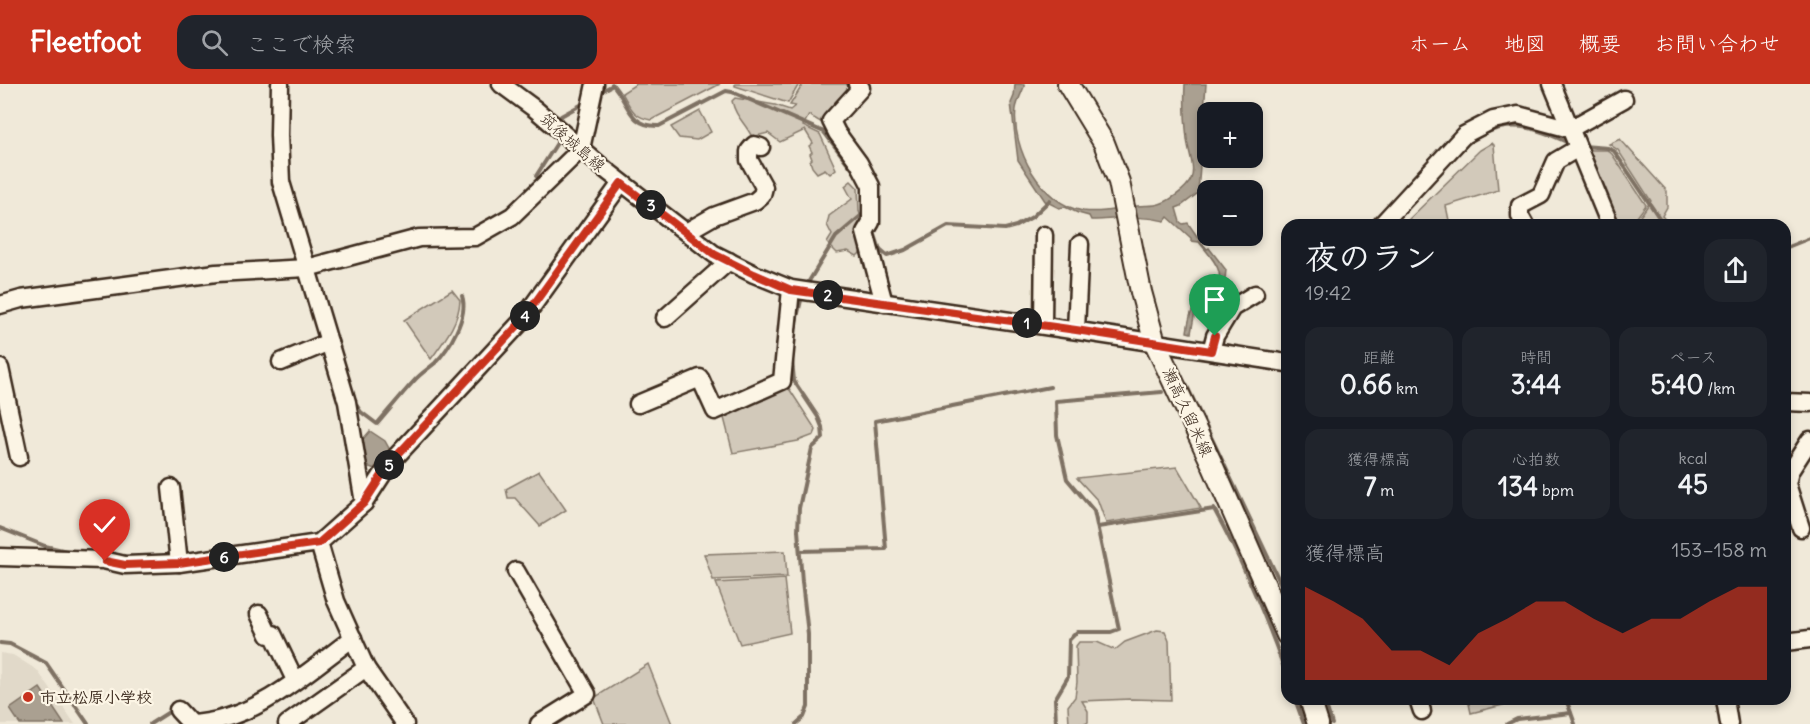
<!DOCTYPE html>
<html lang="ja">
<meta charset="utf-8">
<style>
:root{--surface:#171b24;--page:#20242c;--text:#f1f3f6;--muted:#9ea1a6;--accent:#c8321e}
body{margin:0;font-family:Delius,"Klee One",sans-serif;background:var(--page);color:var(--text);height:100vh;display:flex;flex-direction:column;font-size:22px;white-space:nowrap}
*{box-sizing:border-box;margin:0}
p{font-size:20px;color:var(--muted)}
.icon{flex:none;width:33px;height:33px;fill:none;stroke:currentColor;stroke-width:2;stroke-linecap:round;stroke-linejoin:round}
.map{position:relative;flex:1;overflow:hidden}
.side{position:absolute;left:1281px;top:135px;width:510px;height:486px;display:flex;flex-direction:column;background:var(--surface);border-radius:18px;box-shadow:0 3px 9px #0003}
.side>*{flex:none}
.buttons{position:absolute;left:1197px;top:18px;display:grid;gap:12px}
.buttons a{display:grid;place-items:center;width:66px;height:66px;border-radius:12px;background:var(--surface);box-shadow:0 3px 9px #0003;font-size:30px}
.pin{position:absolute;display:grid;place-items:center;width:51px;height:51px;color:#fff;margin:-62px -26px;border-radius:50% 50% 50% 0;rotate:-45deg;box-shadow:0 0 6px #0007}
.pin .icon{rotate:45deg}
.km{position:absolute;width:30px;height:30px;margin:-15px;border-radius:50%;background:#222;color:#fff;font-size:16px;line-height:30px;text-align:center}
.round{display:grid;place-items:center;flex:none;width:63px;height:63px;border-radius:18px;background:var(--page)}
.head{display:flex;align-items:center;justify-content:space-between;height:102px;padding:0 24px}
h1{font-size:33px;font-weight:700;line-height:45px}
.stats{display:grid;grid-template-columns:repeat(3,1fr);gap:9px;height:102px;padding:6px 24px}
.stats div{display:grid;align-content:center;border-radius:15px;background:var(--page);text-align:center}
.stats b{font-size:26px;font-weight:700}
.stats small{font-size:16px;font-weight:400}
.stats p{font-size:16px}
.chart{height:168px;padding:12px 24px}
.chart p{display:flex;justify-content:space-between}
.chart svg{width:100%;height:108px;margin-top:6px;fill:var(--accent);opacity:.7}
header{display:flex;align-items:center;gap:36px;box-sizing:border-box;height:84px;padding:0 30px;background:var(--accent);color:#fff}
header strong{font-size:28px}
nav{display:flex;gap:33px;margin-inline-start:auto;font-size:21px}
.search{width:420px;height:54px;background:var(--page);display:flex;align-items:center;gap:15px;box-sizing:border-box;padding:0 21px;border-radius:18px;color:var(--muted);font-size:22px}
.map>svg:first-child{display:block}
.built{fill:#e1d9c9}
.green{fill:#d2c9ba;stroke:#867a6c;stroke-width:1.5}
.water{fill:#aaa091;stroke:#7e7163;stroke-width:1.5}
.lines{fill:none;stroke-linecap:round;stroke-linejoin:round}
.stream{stroke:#7e7163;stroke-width:4}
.minor-casing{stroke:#3b2a1e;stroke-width:21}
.major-casing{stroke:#3b2a1e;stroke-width:24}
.minor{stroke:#fcf5e5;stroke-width:16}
.major{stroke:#fcf5e5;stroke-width:20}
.route-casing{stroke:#fff;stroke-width:12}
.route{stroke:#c8321e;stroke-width:8}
.poi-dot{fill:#c8321e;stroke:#fcf5e5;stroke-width:2}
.labels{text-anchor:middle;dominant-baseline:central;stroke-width:4.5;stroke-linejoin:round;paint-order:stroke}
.street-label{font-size:16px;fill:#3b2a1e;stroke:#fcf5e5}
.poi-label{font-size:16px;font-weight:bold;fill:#3b2a1e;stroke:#fcf5e5;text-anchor:start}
</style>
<header>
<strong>Fleetfoot</strong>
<div class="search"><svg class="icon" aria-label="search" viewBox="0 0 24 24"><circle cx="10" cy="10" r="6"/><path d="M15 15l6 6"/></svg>ここで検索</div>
<nav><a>ホーム</a><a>地図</a><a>概要</a><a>お問い合わせ</a></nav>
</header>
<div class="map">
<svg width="1810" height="640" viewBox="0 0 1810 640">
<rect width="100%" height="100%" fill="#f0e9d9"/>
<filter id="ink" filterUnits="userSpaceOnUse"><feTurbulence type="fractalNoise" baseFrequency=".0167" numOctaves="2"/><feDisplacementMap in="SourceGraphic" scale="12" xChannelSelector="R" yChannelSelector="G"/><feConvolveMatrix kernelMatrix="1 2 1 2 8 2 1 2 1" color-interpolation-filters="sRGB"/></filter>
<g filter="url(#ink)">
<path class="built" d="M 0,569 L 13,571 L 37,586 L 75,640 L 0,640 Z"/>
<g class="green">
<path d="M 636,0 L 720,0 L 651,36 C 633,33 631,24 622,9 Z"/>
<path d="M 735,0 L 799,0 L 788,19 L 735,2 Z"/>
<path d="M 803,0 L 854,0 L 857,3 L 824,40 L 809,31 L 803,42 L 820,50 L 836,85 L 830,90 L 825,85 L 817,89 L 812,83 L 810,77 L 812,75 L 810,70 L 812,68 L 809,62 L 813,59 L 805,46 L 780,58 L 768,49 L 752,53 C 744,37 736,34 732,17 L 735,14 L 775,21 L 790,26 L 795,22 L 790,21 Z"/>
<path d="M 700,27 L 711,48 L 697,56 L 679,54 L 671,43 Z"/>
<path d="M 1620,55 L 1667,107 L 1667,123 L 1662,132 L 1670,141 L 1637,141 L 1636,138 L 1651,117 L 1618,66 L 1609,60 Z"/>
<path d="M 1492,59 L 1494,61 L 1498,106 L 1446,122 L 1450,141 L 1403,141 L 1480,66 Z"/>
<path d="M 1583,66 L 1607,66 L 1612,70 L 1646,121 L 1634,137 L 1635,141 L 1615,141 Z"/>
<path d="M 851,97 L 858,104 L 859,127 L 862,138 L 862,167 L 857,172 L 848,167 L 837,169 L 827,159 L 832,151 L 827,141 L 829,132 L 852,115 L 845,102 Z"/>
<path d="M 452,206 L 460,216 C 459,239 444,257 431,275 L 404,236 Z"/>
<path d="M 788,303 L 816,346 L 814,351 L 798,357 L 733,369 L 723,330 Z"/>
<path d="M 1177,383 L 1201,424 L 1106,439 L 1098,417 L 1077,394 Z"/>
<path d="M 539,387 L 566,426 L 540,442 L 515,414 L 508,414 L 506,405 Z"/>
<path d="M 785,467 L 787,493 L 713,496 L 704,470 Z"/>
<path d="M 784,495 L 790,549 L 740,560 L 716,499 Z"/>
<path d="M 1157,546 L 1165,547 L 1169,557 L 1171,616 L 1131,615 L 1082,617 L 1088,627 L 1088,638 L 1085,640 L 1069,639 L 1068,622 L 1075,613 L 1077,598 L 1076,562 L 1079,558 L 1097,558 L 1115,566 L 1125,558 Z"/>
<path d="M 648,580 L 672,640 L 604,640 L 594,614 Z"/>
<path d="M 1468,615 L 1510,615 L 1511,619 L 1471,629 Z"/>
</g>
<g class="water">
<path d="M 1015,0 L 1024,0 L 1024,3 C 1021,10 1017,18 1016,25 C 1011,64 1041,120 1083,127 C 1102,129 1118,125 1137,122 C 1143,121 1149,122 1155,121 C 1166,120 1187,105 1191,95 C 1196,84 1188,67 1187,55 C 1185,37 1184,18 1185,0 L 1206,0 L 1198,109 L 1181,122 L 1176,124 L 1180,138 L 1183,140 L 1188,139 L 1201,158 L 1207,165 L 1209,164 L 1226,186 L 1224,204 L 1195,227 L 1191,249 L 1187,248 C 1188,241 1189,232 1193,225 C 1196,220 1203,217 1207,213 C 1232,192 1214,177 1199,158 L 1191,157 L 1191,154 L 1168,133 L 1165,137 C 1138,130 1118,136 1091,136 L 1089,132 L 1078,129 L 1065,123 L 1059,124 L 1045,117 L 1018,76 L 1011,19 L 1014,12 Z"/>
<path d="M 370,347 L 385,357 L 391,368 L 378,386 L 361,380 L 358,361 Z"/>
<path d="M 40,604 L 64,640 L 20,640 L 10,625 Z"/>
</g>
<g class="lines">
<g class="stream">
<path d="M 612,0 C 629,18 628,43 659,42 L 726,7 L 732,8 L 824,48 L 856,90"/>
<path d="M 600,8 L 613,1"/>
<path d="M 560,41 L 561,32 L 586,18"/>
<path d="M 1488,48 C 1517,35 1542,47 1569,59"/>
<path d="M 1583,62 L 1608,64 L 1614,67 L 1664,141"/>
<path d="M 1455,73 L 1468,59 L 1479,52"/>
<path d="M 536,92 L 557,59 L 558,51"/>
<path d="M 873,145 L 880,166 L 887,172 L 905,166 L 948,142 L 1005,145 L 1016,142 L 1032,133 L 1050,116"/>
<path d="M 1785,164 L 1810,154"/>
<path d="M 806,202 L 836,153 L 863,130 L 866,134"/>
<path d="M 795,242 L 802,212"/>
<path d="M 792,276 L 794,297 L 818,333 L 822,343 L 823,354 L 812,364 L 799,424 L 798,446 L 802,498 L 808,550 L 808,623 L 804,633 L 796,640"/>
<path d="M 1186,300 L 1287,513"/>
<path d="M 353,316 L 361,328 L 377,340 C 389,326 401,311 414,297 C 420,290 428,285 435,279 C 449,265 469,232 462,212"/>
<path d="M 1098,443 L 1214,425 C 1243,478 1267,535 1287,592"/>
<path d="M 0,444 L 45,462 L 67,467"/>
<path d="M 800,467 L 886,465 L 875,337 L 1050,303"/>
<path d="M 0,559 L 10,560 L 46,579 L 88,640"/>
<path d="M 1295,615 L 1304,640"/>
<path d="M 1324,615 L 1332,640"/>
<path d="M 1566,615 L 1575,640"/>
<path d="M 150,640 L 172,626 L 174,628"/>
<path d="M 1056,640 L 1055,615 L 1068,593 L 1069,556 L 1077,548 L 1111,548 L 1119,545 L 1094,427 L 1067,395 L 1057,351 L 1056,317 L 1162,308"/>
<path d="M 1507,640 L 1517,635 L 1571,629"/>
</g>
<defs>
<g id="minor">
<path d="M 280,0 L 279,51 L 281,98 L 347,318 L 364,419"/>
<path d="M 501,0 L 535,25 L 602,83 L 714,170 L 754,190 L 791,205 L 1092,249 L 1287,279"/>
<path d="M 857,0 L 861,4 L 831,37 L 837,49 L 859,79 L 871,102 L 871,138 L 865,148 L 884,219"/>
<path d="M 1552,0 L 1610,141"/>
<path d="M 1381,141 L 1464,51 L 1493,36 L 1518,31 L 1570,45 L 1624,15"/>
<path d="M 1525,141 L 1520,132 L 1520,122 L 1541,111 L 1556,77 L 1578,64"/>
<path d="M 686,148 L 714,132 L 755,117 L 762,111 L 764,103 L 749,76 L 749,67 L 754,61 L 761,63"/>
<path d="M 0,221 L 21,215 L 216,189 L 307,184 L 419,154 L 475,153 L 512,132 L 581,65 L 595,0"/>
<path d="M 665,234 L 729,177"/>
<path d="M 1043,241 L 1044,151"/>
<path d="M 1076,246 L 1080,160"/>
<path d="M 1211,267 L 1215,252 L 1232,224 L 1255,210"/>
<path d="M 281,278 L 329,258"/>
<path d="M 0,284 L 19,373"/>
<path d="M 1785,318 L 1810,319"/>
<path d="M 638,320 L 700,294 L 715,327 L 782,297 L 791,205"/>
<path d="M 171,404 L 179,479"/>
<path d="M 1801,444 L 1787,400 L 1790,387 L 1810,356"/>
<path d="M 319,459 L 336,517 L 366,584 L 405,640"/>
<path d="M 0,473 L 103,476 L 125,481 L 179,479 L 319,459 L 364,419 L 390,379 L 521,238 L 621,99"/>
<path d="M 516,487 L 587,610 L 539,640"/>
<path d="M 259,530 L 269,551 L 273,550 L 295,596"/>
<path d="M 1785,558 L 1810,555"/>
<path d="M 1418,615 L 1422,627"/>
<path d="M 1725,615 L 1729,640"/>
<path d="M 178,626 L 191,640 C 255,637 304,590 353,554"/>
<path d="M 287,640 L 366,584"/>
</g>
<g id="major">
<path d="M 1068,0 L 1104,59 L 1119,98 L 1141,208 L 1155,259 L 1211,378 L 1287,551"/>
<path d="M 1310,615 L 1318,640"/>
</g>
</defs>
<use href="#minor" class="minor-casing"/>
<use href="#major" class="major-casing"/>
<use href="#minor" class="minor"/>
<use href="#major" class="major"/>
</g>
</g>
<g class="lines" filter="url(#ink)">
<defs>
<path id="route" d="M 105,477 L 125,481 L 179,479 L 319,459 L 364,419 L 390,379 L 521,238 L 621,99 L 714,170 L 754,190 L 791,206 L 1076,246 L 1211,267 L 1215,252"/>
</defs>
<use href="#route" class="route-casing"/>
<use href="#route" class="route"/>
</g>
<circle class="poi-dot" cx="28" cy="613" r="6"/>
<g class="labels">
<g class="street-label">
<text transform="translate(573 58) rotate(41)">筑後城島線</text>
<text transform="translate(1188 328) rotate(65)">瀬高久留米線</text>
</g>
<g class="poi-label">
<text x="40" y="613">市立松原小学校</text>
</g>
</g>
</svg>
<div class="buttons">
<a>+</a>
<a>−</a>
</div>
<div class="pin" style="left:1215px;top:252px;background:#1e9e55"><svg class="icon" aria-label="arrive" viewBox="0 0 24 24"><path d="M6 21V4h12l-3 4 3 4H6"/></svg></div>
<div class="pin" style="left:105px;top:477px;background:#d93025"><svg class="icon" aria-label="check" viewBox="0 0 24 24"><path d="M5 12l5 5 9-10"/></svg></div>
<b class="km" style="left:1027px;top:239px">1</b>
<b class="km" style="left:828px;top:211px">2</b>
<b class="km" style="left:651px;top:121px">3</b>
<b class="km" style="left:525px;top:232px">4</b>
<b class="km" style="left:389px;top:381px">5</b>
<b class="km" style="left:224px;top:473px">6</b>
<section class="side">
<div class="head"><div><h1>夜のラン</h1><p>19:42</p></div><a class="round"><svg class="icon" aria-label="share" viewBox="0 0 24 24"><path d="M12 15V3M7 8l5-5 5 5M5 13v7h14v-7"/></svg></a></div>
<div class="stats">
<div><p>距離</p><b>0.66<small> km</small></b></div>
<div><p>時間</p><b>3:44</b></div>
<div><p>ペース</p><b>5:40<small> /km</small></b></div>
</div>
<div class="stats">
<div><p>獲得標高</p><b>7<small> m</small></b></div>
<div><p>心拍数</p><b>134<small> bpm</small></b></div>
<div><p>kcal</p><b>45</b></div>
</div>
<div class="chart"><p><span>獲得標高</span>153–158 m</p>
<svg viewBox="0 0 160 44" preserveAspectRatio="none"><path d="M0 44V6L10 12L20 19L30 32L40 32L50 38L60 25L70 19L80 12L90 12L100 19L110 25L120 19L130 19L140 12L150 6L160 6V44z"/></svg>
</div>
</section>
</div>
